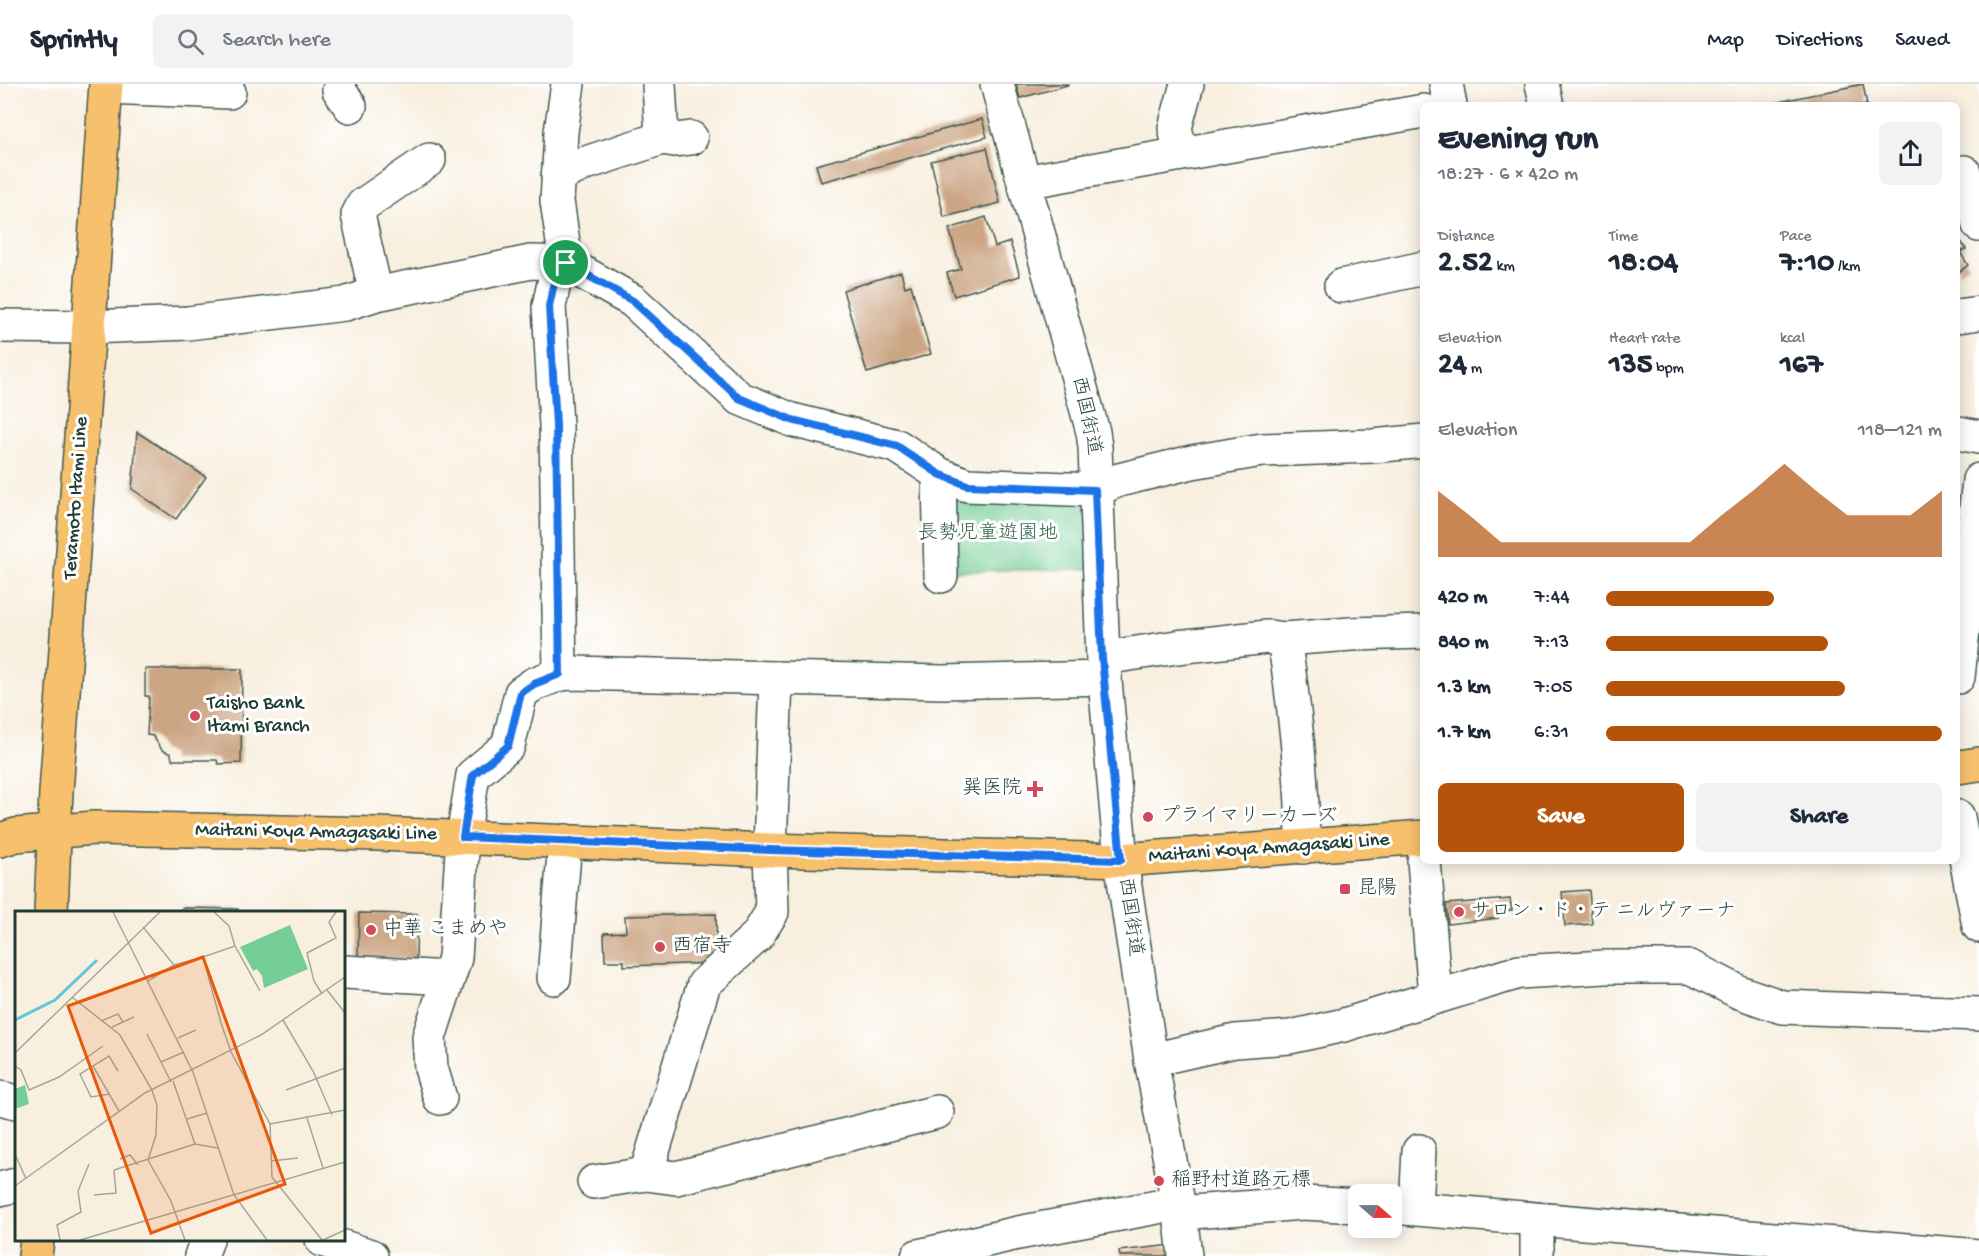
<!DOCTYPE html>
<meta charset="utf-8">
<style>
:root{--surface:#fff;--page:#f2f2f3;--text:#1f2937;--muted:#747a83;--line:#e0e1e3;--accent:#b45309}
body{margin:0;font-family:"Gochi Hand","Klee One",sans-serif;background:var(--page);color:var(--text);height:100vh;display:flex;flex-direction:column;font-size:22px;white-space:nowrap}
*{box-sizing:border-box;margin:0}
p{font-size:20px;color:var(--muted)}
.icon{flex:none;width:33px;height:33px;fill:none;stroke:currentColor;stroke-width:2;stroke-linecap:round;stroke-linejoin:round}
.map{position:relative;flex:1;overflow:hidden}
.drawer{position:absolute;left:1420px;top:18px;width:540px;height:762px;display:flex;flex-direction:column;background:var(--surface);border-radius:9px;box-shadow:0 3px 15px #0003}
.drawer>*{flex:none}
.needle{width:39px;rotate:110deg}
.tools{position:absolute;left:1348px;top:1100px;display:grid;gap:12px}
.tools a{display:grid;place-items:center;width:54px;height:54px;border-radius:9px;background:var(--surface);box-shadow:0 3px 15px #0003;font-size:30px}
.pin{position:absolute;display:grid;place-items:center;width:51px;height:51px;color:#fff;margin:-26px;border:3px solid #fff;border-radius:50%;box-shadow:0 2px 6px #0007}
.round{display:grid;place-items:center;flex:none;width:63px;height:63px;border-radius:9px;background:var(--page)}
.head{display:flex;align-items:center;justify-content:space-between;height:102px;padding:0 18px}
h1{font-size:33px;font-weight:700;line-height:45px}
.metrics{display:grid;grid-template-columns:repeat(3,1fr);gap:9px;height:102px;padding:6px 18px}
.metrics div{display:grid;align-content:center}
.metrics b{font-size:30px;font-weight:700}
.metrics small{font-size:16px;font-weight:400}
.metrics p{font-size:16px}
.chart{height:168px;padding:12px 18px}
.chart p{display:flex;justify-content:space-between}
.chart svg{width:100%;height:108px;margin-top:6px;fill:var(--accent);opacity:.7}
.action{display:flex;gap:12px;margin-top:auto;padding:12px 18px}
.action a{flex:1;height:69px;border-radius:9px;background:var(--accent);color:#fff;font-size:24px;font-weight:700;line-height:69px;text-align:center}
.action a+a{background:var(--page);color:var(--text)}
ul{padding:0 18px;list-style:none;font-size:20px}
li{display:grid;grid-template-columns:96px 72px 1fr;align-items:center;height:45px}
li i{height:15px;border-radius:8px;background:var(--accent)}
header{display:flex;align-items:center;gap:36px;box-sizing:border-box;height:84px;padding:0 30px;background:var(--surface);border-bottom:2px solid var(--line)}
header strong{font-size:28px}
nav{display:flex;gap:33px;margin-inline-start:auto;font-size:21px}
.search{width:420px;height:54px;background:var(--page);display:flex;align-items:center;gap:15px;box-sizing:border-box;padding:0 21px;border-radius:9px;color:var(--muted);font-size:22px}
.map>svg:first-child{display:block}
.green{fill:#75ce95;stroke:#4a8664;stroke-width:1.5}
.building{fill:#cca684}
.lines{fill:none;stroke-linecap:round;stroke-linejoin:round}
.minor-casing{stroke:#40584e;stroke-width:36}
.major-casing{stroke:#40584e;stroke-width:36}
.minor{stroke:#fff;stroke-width:33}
.major{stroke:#f7c06c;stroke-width:33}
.route-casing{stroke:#fff;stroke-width:12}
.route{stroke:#1a73e8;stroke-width:8}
.poi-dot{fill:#d1495b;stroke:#fff;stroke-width:2}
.labels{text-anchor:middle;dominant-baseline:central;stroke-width:6;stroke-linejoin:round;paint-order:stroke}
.street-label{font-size:20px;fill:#1f3d34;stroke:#fff}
.park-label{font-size:20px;fill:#34614c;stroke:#fff}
.poi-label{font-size:20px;fill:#1f3d34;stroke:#fff;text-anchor:start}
.inset-river{fill:none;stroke:#5ec7da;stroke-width:3}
.inset-road{fill:none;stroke:#a1a89b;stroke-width:1.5}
.view{fill:#e8590c;fill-opacity:0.15;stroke:#e8590c;stroke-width:3}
.inset-edge{fill:none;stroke:#1f3d34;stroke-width:3}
</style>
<header>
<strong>Sprintly</strong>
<div class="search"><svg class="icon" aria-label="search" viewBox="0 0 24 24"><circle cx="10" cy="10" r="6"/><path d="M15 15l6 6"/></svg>Search here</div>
<nav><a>Map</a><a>Directions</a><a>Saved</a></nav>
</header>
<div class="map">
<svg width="1979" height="1172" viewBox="0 0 1979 1172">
<rect width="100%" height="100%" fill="#fff"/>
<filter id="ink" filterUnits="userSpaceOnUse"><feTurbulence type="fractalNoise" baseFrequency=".0167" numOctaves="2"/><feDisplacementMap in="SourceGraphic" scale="12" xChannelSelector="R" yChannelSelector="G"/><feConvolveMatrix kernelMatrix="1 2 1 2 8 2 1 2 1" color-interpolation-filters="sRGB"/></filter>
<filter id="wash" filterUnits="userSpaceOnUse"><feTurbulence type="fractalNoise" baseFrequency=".008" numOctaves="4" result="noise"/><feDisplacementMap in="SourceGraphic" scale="24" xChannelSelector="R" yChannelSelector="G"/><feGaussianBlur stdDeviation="1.35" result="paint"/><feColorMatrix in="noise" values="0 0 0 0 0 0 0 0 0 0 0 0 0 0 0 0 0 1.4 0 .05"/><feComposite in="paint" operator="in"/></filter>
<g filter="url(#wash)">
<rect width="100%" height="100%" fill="#f8efdf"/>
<path class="green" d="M 950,404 L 1075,415 L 1088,423 L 1092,485 L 950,487 Z"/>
<g id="blocks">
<g class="building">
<path d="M 1016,0 L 1068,0 L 1068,1 L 1020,14 Z"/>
<path d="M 1863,0 L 1867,21 L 1769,21 L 1769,20 Z"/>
<path d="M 982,35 L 987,53 L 821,98 L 816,81 Z"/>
<path d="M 987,64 L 1000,119 L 944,133 L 931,77 Z"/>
<path d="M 986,133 L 995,163 L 1010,158 L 1020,192 L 954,212 L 947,189 L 961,185 L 949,145 Z"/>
<path d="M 1958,153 L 1966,165 L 1960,168 L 1968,181 L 1958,189 Z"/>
<path d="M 901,188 L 905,203 L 911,201 L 931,270 L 867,289 L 843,206 Z"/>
<path d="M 137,348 L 206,393 L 176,435 L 132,405 Z"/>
<path d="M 145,585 L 242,585 L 241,679 L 218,680 L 217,676 L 172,676 L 171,670 L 162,666 L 153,652 L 147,651 L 149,612 L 145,612 Z"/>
<path d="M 1589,806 L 1592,840 L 1565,842 L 1562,808 Z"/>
<path d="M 1510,815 L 1512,826 L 1496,829 L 1498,834 L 1448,840 L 1446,820 Z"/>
<path d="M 182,824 L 238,825 L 238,828 L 182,828 Z"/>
<path d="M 359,829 L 417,830 L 416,876 L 358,875 Z"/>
<path d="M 716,830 L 717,879 L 624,882 L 624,877 L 605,877 L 604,849 L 626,848 L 625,832 Z"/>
<path d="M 1172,1161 L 1173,1172 L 1120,1172 L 1119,1167 Z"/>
</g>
</g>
</g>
<g filter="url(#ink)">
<use href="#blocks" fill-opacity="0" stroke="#40584e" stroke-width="1.5"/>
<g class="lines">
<defs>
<g id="minor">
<path d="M 997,0 L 1093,348 L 1095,363 L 1103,574 L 1121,776 L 1151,976 L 1180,1129 L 1185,1172"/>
<path d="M 1446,0 L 1450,21"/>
<path d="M 1542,0 L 1547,21"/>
<path d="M 106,3 L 229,8"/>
<path d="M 339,6 L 350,22"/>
<path d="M 662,54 L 675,56 L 691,54"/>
<path d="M 1181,70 L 1175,44 L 1187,0"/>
<path d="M 1964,88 L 1979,141"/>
<path d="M 558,92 L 586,79 L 662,54 L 659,0"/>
<path d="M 1024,98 L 1424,27"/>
<path d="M 1341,202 L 1424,184"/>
<path d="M 376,210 L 358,131 L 363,121 L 429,76"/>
<path d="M 1958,232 L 1979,229"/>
<path d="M 0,242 L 89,243 L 188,239 L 345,220 L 376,210 L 531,178 L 566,179 L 633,217 L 739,314 L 792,336 L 897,362 L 939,390 L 967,401 L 1095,406 L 1119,396 L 1192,378 L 1262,366 L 1373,362 L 1424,357"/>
<path d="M 1958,349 L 1979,353"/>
<path d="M 939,390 L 941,492"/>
<path d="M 1284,555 C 1295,625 1303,692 1303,763"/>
<path d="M 1103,574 L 1177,563 L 1267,553 L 1284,555 L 1351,550 L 1424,548"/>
<path d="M 560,590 L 556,341 L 549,222 L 555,195 L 566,179 L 557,117 L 561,48 L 568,0"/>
<path d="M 1958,593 L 1979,396"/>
<path d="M 1958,733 L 1979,842"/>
<path d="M 1424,777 L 1435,912"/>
<path d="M 344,888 L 448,894"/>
<path d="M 554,894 L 565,757"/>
<path d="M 1151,976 L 1235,957 L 1290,953 L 1344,941 L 1519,888 L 1605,883 L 1690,883 L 1739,908 L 1782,923 L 1979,930"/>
<path d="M 0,1014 L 16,1018"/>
<path d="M 440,1014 L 431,984 L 429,953 L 455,874 L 463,753 L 473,691 L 508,662 L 521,609 L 534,600 L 560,590 L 571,589 L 943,598 L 1105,594"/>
<path d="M 646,1090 L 704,900 L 757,852 L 772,828 L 770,766 L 776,594"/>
<path d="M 594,1098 L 646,1090 L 676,1094 L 937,1028"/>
<path d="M 0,1105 L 16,1101"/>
<path d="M 1392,1123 L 1979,1172"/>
<path d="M 1416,1124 L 1419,1067"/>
<path d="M 322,1156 L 371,1172"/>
<path d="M 201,1172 L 207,1156"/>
<path d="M 918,1172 L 1018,1149 L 1168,1121 L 1180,1129 L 1303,1119 L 1359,1122"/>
<path d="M 1537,1172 L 1537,1136"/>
</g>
<g id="major">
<path d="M 1958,683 L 1979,680"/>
<path d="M 0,756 L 16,751 L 94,744 L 378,750 L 770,766 L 1121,776 L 1424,753"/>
<path d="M 51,828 L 56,708 L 106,0"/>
<path d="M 35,1172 L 37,1156"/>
</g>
</defs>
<use href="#minor" class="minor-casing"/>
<use href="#major" class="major-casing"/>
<use href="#minor" class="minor"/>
<use href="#major" class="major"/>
</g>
</g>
<g class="lines" filter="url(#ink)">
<defs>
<path id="route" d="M 566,179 L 633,217 L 739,314 L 792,336 L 897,362 L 939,390 L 967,401 L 1095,406 L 1102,574 L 1121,776 L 770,766 L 463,753 L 473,691 L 508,662 L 521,609 L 534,600 L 560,590 L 556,341 L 549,222 L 555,195 Z"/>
</defs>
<use href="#route" class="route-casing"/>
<use href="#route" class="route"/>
</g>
<g class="poi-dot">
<circle cx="195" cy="632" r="6"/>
<path d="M1032 696h6v6h6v6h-6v6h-6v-6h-6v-6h6z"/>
<circle cx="1148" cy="733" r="6"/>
<rect x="1339" y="799" width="12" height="12" rx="3"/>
<circle cx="1459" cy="828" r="6"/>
<circle cx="371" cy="846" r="6"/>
<circle cx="660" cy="863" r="6"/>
<circle cx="1159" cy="1097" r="6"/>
</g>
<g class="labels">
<g class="street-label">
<text transform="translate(1085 332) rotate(78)">西国街道</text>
<text transform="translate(77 414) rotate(-86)">Teramoto Itami Line</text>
<text transform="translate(316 749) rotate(1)">Maitani Koya Amagasaki Line</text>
<text transform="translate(1269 765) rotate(-4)">Maitani Koya Amagasaki Line</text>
<text transform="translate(1129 833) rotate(82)">西国街道</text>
</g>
<g class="park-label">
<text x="988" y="450">長勢児童遊園地</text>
</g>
<g class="poi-label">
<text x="207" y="620">Taisho Bank<tspan x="207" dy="23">Itami Branch</tspan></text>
<text x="1022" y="705" text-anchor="end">巽医院</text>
<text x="1160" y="733">プライマリーカーズ</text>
<text x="1357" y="805">昆陽</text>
<text x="1471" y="828">サロン・ド・テ ニルヴァーナ</text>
<text x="383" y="846">中華 こまめや</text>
<text x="672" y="863">西宿寺</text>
<text x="1171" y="1097">稲野村道路元標</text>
</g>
</g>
<g transform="translate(15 827)">
<rect width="330" height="330" fill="#f8efdf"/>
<path d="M 275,14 L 293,58 L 249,77 L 247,65 L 242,58 L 238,60 L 225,36 ZM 10,174 L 14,193 L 0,198 L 0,178 Z" fill="#75ce95"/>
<path class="inset-river" d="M 0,109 L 40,89 L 82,49"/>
<path class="inset-road" d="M 98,1 L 178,161 L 219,284 L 252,329M 199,1 L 214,15 L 220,35 L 245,80M 128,16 L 159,54M 220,35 L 188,46 L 206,112 L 216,141 L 255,213 L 257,266 L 307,329M 133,70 L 159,54 L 188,46M 312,79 L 330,102M 307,83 L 299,70 L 292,42 L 321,27 L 314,11 L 321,1M 57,86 L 105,124 L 137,179 L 142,194 L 141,224 L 133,249 L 156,290 L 170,329M 268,109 L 298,160 L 317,204M 86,110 L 103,103 L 108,111M 97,116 L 119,106M 132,123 L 156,171M 163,127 L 181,119M 0,142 L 145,1M 146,151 L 169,141M 0,155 L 6,159 L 14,179 L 44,166 L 88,135M 78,155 L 104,200M 158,170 L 180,233 L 203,237M 271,179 L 330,157M 95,183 L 76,186 L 65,163 L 94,145 L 103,160M 292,207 L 308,257M 172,208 L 192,202M 255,213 L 330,199M 0,243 L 11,268M 105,248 L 115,244 L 123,254M 256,250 L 283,247M 0,275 L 130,182 L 246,124 L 330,66M 79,284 L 101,282 L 99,259 L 180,233M 45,329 L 42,314 L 66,301 L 63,280 L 74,253M 65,329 L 330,251M 308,329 L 330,319"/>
<path class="view" d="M 188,46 L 270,273 L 136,322 L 53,95 Z"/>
<rect width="330" height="330" class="inset-edge"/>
</g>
</svg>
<div class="tools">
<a><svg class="needle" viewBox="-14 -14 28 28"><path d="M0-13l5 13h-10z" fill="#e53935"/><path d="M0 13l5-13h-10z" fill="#747a83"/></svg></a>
</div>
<div class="pin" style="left:566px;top:179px;background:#1e9e55"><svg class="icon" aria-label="arrive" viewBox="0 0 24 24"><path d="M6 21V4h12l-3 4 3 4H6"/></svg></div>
<section class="drawer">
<div class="head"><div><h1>Evening run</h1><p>18:27 · 6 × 420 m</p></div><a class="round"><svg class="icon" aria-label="share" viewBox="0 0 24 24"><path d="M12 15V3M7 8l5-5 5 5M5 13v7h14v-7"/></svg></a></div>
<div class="metrics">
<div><p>Distance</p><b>2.52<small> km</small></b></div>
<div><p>Time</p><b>18:04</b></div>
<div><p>Pace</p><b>7:10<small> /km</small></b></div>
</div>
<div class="metrics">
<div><p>Elevation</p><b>24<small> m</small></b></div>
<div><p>Heart rate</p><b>135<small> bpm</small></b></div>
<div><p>kcal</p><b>167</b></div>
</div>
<div class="chart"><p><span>Elevation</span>118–121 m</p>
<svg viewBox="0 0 160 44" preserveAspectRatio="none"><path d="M0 44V17L10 27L20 38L30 38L40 38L50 38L60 38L70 38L80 38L90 27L100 17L110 6L120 17L130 27L140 27L150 27L160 17V44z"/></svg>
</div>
<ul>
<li><b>420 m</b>7:44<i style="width:50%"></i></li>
<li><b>840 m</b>7:13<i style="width:66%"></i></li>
<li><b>1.3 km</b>7:05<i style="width:71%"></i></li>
<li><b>1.7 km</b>6:31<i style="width:100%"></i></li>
</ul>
<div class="action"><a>Save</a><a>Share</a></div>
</section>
</div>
